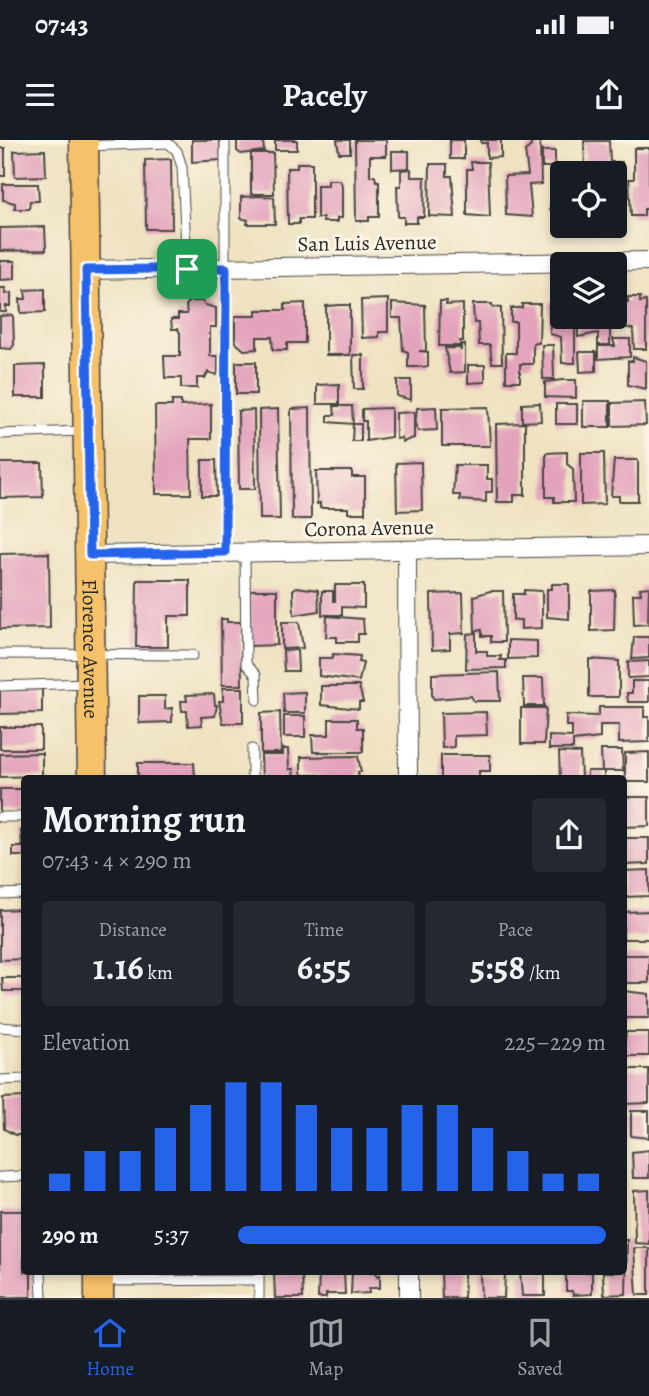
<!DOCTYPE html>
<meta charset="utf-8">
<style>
:root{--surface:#171b24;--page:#242831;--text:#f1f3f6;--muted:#9ea1a6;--line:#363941;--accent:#2563eb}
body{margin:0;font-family:Alegreya,serif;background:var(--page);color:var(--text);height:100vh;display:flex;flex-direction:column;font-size:26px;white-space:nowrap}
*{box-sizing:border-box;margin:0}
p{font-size:23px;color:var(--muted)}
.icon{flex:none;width:38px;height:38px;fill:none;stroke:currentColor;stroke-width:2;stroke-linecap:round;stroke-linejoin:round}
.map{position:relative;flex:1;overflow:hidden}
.drawer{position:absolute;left:21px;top:635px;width:606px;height:500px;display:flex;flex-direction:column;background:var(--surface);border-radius:7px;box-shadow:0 4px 10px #0003}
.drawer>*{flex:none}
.controls{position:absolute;left:550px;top:21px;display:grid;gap:14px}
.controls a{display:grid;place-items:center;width:77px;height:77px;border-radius:7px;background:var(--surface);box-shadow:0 4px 10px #0003;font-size:35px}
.pin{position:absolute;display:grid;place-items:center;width:60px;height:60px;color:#fff;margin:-30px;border-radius:14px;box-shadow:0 4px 10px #0006}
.round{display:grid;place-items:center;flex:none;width:74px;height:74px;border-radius:7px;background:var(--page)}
.headline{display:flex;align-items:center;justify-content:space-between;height:119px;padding:0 21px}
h1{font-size:38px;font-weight:700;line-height:52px}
.metrics{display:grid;grid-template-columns:repeat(3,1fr);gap:10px;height:119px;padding:7px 21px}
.metrics div{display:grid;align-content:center;border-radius:7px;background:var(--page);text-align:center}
.metrics b{font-size:35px;font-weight:700}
.metrics small{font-size:19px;font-weight:400}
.metrics p{font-size:19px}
.chart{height:196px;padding:14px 21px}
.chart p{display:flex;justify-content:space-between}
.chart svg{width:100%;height:126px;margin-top:7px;stroke:var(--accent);stroke-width:6}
ul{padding:0 21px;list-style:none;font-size:23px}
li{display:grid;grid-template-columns:112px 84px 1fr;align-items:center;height:52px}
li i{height:18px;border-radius:9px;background:var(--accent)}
.status{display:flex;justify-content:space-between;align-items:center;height:49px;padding:0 35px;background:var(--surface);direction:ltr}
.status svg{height:19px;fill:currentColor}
header{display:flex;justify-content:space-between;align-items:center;height:91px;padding:0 21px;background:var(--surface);font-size:32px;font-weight:700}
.tab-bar{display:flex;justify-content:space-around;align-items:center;height:98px;border-top:2px solid var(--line);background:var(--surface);font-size:19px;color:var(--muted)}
.tab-bar a{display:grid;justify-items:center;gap:4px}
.tab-bar .active{color:var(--accent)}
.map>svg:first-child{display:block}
.building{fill:#e3a3bc}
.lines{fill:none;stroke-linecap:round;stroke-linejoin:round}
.lane-casing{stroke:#484642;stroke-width:11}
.street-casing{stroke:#484642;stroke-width:20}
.primary-casing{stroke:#484642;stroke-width:31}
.lane{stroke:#fff;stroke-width:9}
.street{stroke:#fff;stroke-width:18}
.primary{stroke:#f5c16b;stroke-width:28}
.route-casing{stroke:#fff;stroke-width:14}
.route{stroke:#2563eb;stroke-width:9}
.labels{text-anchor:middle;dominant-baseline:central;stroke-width:6;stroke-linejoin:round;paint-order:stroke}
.street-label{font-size:21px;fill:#2b2b2b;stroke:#fcf5e5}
</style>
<div class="status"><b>07:43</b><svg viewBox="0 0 49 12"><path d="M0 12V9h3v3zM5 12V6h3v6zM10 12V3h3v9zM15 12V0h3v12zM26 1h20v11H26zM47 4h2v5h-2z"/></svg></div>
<header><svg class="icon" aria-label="menu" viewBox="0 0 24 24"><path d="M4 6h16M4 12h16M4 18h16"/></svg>Pacely<svg class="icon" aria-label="share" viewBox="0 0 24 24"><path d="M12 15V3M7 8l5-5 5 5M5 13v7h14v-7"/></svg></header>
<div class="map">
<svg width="649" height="1158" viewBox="0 0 649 1158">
<rect width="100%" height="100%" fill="#fcf5e5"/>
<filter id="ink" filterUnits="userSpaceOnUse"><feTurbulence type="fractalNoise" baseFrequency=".0143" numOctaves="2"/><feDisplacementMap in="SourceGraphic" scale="14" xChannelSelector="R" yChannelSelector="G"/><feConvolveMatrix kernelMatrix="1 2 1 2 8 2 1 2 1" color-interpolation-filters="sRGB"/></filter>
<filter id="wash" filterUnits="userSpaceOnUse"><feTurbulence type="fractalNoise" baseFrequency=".00686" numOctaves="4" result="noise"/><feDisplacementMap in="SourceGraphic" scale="28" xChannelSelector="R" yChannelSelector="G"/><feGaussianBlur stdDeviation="1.57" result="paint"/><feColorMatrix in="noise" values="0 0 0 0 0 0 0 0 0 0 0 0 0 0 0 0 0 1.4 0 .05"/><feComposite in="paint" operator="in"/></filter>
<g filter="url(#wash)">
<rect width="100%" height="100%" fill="#efe2c1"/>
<g id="blocks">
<g class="building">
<path d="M 192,0 L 220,0 L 221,20 L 192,22 Z"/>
<path d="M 237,0 L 263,0 L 264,11 L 241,14 L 237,11 Z"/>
<rect x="275" y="0" width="22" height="10"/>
<path d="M 337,0 L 350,0 L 350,13 L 339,13 Z"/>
<path d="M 355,0 L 386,0 L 386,16 L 370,16 L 370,36 L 375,36 L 376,41 L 379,41 L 379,77 L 369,77 L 369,81 L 356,81 Z"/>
<rect x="450" y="0" width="14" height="19"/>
<path d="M 481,0 L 501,0 L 501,17 L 487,18 L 487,3 L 481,3 Z"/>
<path d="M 531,0 L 540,0 L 541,44 L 529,45 L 532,77 L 506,75 L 505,36 L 528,35 L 525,11 L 531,6 Z"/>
<path d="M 584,1 L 609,1 L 610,22 L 622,22 L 623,42 L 618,42 L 619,68 L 614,68 L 614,33 L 592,33 L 592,26 L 585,27 Z"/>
<rect x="0" y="8" width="5" height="28"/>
<path d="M 634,8 L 649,8 L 649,69 L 644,69 L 644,76 L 631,76 L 629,39 L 634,39 Z"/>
<path d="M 45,10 L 46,36 L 15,37 L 14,11 Z"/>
<path d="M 392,11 L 409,11 L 409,28 L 392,29 Z"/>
<rect x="542" y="11" width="13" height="16"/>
<path d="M 251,13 L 273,13 L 274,54 L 251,54 Z"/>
<path d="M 171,19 L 172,89 L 146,89 L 145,20 Z"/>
<path d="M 471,22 L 488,22 L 490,77 L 467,75 L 467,29 L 472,29 Z"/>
<path d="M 297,23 L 312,23 L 312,79 L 299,79 L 299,84 L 288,84 L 287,28 L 297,28 Z"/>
<path d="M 430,24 L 447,24 L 447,36 L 452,36 L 455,77 L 429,76 Z"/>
<path d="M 411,29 L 411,37 L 425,37 L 424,77 L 417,77 L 417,83 L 404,83 L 404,77 L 398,77 L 397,46 L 401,46 L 401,30 Z"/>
<path d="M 328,40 L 340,40 L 342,45 L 342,78 L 337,78 L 337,82 L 323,82 L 323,78 L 317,78 L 317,45 L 328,45 Z"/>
<path d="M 553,41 L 562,41 L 562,69 L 550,69 Z"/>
<path d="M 3,44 L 38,44 L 39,61 L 30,61 L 29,69 L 15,69 L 15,63 L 3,60 Z"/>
<path d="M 259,56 L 274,57 L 275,84 L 247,84 L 248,80 L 241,78 L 241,57 Z"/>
<path d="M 45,87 L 46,110 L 0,111 L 0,88 Z"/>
<path d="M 0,121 L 15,121 L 15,139 L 0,140 Z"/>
<path d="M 0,148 L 5,148 L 5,154 L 11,153 L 11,166 L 6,166 L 6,172 L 0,172 Z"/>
<path d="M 45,149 L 45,172 L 21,173 L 20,159 L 26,159 L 25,150 Z"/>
<path d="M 628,157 L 640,157 L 640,162 L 646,161 L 646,209 L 634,209 L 633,189 L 623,187 L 623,162 L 628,162 Z"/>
<path d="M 388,159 L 388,192 L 379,192 L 379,197 L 362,198 L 361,160 Z"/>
<path d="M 189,161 L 202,161 L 205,165 L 216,168 L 216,187 L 210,187 L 210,216 L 218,216 L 218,232 L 217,235 L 208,232 L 205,238 L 197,238 L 197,248 L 181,248 L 181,238 L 165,238 L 164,216 L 180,216 L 180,193 L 178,189 L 172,189 L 171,179 L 178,179 L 178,174 L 187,174 L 186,166 Z"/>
<path d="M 440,161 L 447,161 L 446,165 L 463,164 L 463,201 L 460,201 L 460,206 L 439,206 Z"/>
<path d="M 305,163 L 305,203 L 287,203 L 287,210 L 273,210 L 272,197 L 257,197 L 257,209 L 244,210 L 235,202 L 235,176 L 256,176 L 256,170 L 285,170 L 285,164 Z"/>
<path d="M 392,163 L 425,165 L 426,211 L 419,211 L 428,212 L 428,227 L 408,227 L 408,212 L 403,210 L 401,178 L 392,178 Z"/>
<path d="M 549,163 L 562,163 L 562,177 L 575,177 L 575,223 L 562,223 L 561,197 L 550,194 Z"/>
<path d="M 473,164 L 492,164 L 492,167 L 501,168 L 502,223 L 492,223 L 490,205 L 479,205 L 478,183 L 474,183 Z"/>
<path d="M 522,164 L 540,164 L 539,203 L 533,203 L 533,224 L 520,224 L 520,241 L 506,241 L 506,213 L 516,213 L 516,182 L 511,182 L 511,168 L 522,168 Z"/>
<path d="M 340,165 L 350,165 L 350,215 L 326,215 L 326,166 Z"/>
<path d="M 13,175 L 14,205 L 11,209 L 0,208 L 0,176 Z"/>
<path d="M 578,177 L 610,177 L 610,205 L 598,205 L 598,193 L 578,197 Z"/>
<path d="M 613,199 L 630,199 L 630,217 L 598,219 L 598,206 L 615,206 Z"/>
<path d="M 461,204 L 465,204 L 465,232 L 450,233 L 445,208 L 460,208 L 461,211 Z"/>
<path d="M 542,205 L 553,205 L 554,239 L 543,239 Z"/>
<path d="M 579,212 L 596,212 L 596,231 L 580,232 Z"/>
<path d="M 353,215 L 363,215 L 363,249 L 354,249 Z"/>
<path d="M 633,217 L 646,221 L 646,249 L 628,245 L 628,221 L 633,221 Z"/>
<rect x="236" y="222" width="20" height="32"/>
<path d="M 45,225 L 45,257 L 15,257 L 15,226 Z"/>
<path d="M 468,225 L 485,225 L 485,242 L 468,243 Z"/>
<path d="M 397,240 L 411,240 L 411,260 L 397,256 Z"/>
<path d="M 563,240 L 576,240 L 576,258 L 545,257 L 545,242 Z"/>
<path d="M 339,244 L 339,264 L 317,264 L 317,245 Z"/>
<path d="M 172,261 L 181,261 L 181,266 L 211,264 L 211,299 L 190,299 L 191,354 L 156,354 L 155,266 L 172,266 Z"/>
<rect x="583" y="261" width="27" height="26"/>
<path d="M 645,262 L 646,285 L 612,286 L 612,263 Z"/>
<path d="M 540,263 L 541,281 L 522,282 L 522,264 Z"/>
<rect x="556" y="264" width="21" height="20"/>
<path d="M 334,266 L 352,266 L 353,284 L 328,282 L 328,275 L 335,275 Z"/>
<path d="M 436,267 L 437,290 L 418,291 L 415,284 L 417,268 Z"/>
<path d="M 488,267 L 490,306 L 442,306 L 442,268 Z"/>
<path d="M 310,268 L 311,379 L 292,379 L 291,269 Z"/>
<path d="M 391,268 L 391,297 L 366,301 L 366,281 L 362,281 L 362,269 Z"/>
<path d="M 278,269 L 280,379 L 260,379 L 259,270 Z"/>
<path d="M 254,270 L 255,349 L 239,349 L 238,271 Z"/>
<path d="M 414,272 L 414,298 L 402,302 L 402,298 L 396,299 L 396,273 Z"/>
<path d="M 525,283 L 525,355 L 514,355 L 514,362 L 497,362 L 496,284 Z"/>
<path d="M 353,284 L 361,284 L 361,301 L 352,301 Z"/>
<path d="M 567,312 L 567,324 L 573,329 L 574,362 L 554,362 L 554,357 L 546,357 L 546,313 Z"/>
<path d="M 581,313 L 604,313 L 605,364 L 581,365 Z"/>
<path d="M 202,320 L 216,320 L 217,356 L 202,356 Z"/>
<path d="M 614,320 L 638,320 L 638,361 L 619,361 L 619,356 L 611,356 Z"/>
<path d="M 421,322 L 422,370 L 397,371 L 396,323 Z"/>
<path d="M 0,323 L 42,323 L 43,357 L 0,358 Z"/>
<path d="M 455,325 L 487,325 L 487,339 L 492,339 L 492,352 L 486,352 L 486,362 L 460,360 L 460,355 L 453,355 Z"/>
<path d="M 316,331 L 352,331 L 352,337 L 365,337 L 365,373 L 348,373 L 348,368 L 320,368 L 320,363 L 317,364 Z"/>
<path d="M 49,413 L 50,488 L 0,489 L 0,414 Z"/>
<path d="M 137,440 L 190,440 L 190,476 L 168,476 L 168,507 L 136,507 Z"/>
<path d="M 552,444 L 569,444 L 569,479 L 547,477 L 547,449 L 552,449 Z"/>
<path d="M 335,445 L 364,445 L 364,468 L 342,467 L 342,475 L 322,475 L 322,451 L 333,451 L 333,461 L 335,461 Z"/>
<path d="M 296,447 L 318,450 L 319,471 L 294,475 L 293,450 Z"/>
<path d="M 649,447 L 648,484 L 634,485 L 633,454 L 641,454 L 640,448 Z"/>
<path d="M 250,450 L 277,450 L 277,505 L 250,506 Z"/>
<path d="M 524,450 L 542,451 L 542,488 L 521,489 L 521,480 L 513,480 L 513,454 L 524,454 Z"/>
<path d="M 615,450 L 614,490 L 591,491 L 591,451 Z"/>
<path d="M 490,451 L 503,451 L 504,502 L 491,502 L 491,496 L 482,496 L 482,490 L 475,491 L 474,456 Z"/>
<path d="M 463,453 L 464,493 L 450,494 L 450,509 L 432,510 L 431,454 Z"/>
<path d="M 327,476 L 363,479 L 364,494 L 358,494 L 358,502 L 337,502 L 337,497 L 326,497 Z"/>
<path d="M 221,479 L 227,479 L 227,482 L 241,482 L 242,545 L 222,545 Z"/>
<path d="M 282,482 L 299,482 L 303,508 L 282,509 Z"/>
<path d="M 476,493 L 476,511 L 487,511 L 487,516 L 501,516 L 500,520 L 506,520 L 506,528 L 466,529 L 467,494 Z"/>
<path d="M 634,497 L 649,497 L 649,518 L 632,519 Z"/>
<path d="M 508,500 L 537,501 L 537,518 L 508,519 Z"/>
<path d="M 297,510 L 298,531 L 284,531 L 283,511 Z"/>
<path d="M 333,514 L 360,516 L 359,522 L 363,523 L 359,541 L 319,536 L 319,518 L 333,518 Z"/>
<path d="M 589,519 L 619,521 L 619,557 L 589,557 Z"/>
<path d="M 649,521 L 649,537 L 628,538 L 628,522 Z"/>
<path d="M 499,532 L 500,561 L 474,561 L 471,556 L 434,559 L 432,556 L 432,534 Z"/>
<path d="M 523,538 L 543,538 L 544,566 L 524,566 Z"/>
<path d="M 632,541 L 649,541 L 649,562 L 628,562 L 627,553 L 632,553 Z"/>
<path d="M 321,546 L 359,546 L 363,562 L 359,562 L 359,569 L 321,565 Z"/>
<path d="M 223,548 L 243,548 L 243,583 L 223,583 L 219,561 L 223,561 Z"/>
<path d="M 42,549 L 42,573 L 0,574 L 0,550 Z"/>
<path d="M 305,552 L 305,573 L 284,573 L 283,553 Z"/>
<path d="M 214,554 L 215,565 L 217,565 L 215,576 L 201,577 L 202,585 L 188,586 L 187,571 L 182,571 L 181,561 L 187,561 L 186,555 Z"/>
<path d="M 139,556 L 165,556 L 165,569 L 172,568 L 172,582 L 139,583 Z"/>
<path d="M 599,567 L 644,567 L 644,577 L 649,577 L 649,602 L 619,603 L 619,585 L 600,585 L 600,598 L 573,601 L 573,609 L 549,609 L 549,596 L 572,597 L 572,586 L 566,586 L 566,575 L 599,576 Z"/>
<path d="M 521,568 L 546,568 L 544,604 L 521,604 Z"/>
<path d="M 280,572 L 281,613 L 261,613 L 261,573 Z"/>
<path d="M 486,572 L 487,595 L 454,596 L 454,607 L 442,608 L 441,573 Z"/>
<rect x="284" y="576" width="21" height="21"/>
<path d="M 329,579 L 357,579 L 357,588 L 363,588 L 363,612 L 313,612 L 312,595 L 329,595 Z"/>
<rect x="0" y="587" width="41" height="22"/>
<path d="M 283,609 L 288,609 L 289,629 L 293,629 L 294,639 L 262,639 L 261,615 L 283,615 Z"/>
<path d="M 601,610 L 622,610 L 623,631 L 604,631 L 604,639 L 587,639 L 587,631 L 602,631 Z"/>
<path d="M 559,612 L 580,613 L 581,639 L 560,639 Z"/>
<path d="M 649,612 L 649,642 L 625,642 L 625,613 Z"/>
<path d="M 42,613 L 42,636 L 0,637 L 0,614 Z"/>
<path d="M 441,615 L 490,615 L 490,631 L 479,631 L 479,639 L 441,639 Z"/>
<path d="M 358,616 L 361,632 L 358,632 L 359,639 L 320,639 L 320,635 L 302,635 L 301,631 L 301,617 Z"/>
<path d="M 138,623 L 194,623 L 195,639 L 138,639 Z"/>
<rect x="0" y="649" width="24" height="24"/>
<path d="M 624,657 L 649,657 L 649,686 L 623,687 Z"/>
<path d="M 21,691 L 24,691 L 24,716 L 13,716 L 13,707 L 22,707 Z"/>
<path d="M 623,698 L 649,698 L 649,724 L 623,725 Z"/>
<path d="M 649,730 L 649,756 L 623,757 L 623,731 Z"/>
<path d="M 24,769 L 24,819 L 0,820 L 0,770 Z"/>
<path d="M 649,771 L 649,799 L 623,799 L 623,772 Z"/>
<rect x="623" y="815" width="26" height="28"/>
<path d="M 2,838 L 24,838 L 24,851 L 3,851 Z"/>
<path d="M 623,851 L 649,854 L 649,878 L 623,878 Z"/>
<path d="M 626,892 L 649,892 L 649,916 L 623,916 Z"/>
<path d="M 623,929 L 649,929 L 649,963 L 623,964 Z"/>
<path d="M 24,957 L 24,995 L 15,995 L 4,989 L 3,958 Z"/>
<path d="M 631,971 L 649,971 L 649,998 L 631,996 Z"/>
<path d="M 649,1010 L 649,1038 L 633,1038 L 632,1012 Z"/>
<path d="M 649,1050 L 649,1104 L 635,1103 L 634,1051 Z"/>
<path d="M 0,1071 L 24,1071 L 24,1132 L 31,1132 L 31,1157 L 0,1157 Z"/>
<path d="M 623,1100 L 627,1100 L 626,1154 L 604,1155 L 603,1132 L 623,1132 Z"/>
<path d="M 634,1108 L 649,1108 L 649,1155 L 637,1155 Z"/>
<path d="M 274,1132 L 302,1132 L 303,1158 L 275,1158 Z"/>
<path d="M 319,1132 L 344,1132 L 345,1154 L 326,1154 L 326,1158 L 318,1158 Z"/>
<path d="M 352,1132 L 376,1132 L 377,1136 L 380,1135 L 380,1148 L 369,1148 L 369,1153 L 351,1154 Z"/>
<path d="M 441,1132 L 464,1132 L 464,1158 L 442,1158 Z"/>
<path d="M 480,1132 L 505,1132 L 504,1158 L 481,1158 Z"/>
<path d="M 520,1132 L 545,1132 L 545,1156 L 522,1156 Z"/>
<path d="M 566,1132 L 592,1132 L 592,1154 L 573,1155 L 572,1151 L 566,1151 Z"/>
</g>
</g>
</g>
<g filter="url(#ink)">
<use href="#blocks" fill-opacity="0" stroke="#484642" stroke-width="2"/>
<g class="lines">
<defs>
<g id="lane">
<path d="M 225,0 L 225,412"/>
<path d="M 87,6 L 168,3 L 177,11 L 182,27 L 187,129"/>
<path d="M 0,294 L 83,291"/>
<path d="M 245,412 L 246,524 L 256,535 L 257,560"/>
<path d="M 0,514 L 193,515"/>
<path d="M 0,546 L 86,543"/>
<path d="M 252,609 L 252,639"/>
<path d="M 0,677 L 24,677"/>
<path d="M 0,754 L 24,753"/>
<path d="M 0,887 L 24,889"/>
<path d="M 0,940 L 24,939"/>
<path d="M 0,1037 L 24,1036"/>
<path d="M 41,1132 L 42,1158"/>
<path d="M 104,1141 L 259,1140"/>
<path d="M 259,1158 L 259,1132"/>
</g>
<g id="street">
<path d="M 86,130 L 649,121"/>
<path d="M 407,410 L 408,639"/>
<path d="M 90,415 L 649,406"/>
<path d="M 409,1132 L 409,1158"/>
</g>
<g id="primary">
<path id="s1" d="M 84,0 L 92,639"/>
<path d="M 99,1132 L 99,1158"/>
</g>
</defs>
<use href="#lane" class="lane-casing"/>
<use href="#street" class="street-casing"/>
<use href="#primary" class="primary-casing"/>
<use href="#lane" class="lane"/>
<use href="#street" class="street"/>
<use href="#primary" class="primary"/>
</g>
</g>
<g class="lines" filter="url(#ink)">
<defs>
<path id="route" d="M 226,128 L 225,412 L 90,415 L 86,130 Z"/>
</defs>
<use href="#route" class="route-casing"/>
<use href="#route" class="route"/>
</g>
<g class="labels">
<g class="street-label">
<text transform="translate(367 103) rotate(-1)">San Luis Avenue</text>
<text transform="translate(369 388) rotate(-1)">Corona Avenue</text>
<text stroke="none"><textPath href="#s1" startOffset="509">Florence Avenue</textPath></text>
</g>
</g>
</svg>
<div class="controls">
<a><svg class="icon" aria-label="locate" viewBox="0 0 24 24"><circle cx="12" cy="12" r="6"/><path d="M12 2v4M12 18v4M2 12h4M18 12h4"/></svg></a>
<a><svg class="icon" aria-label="layers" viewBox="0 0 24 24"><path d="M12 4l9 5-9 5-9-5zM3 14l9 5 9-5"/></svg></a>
</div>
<div class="pin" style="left:187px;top:129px;background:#1e9e55"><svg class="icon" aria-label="arrive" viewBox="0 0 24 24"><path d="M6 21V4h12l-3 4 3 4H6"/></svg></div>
<section class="drawer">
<div class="headline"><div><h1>Morning run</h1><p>07:43 · 4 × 290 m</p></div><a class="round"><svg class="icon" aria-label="share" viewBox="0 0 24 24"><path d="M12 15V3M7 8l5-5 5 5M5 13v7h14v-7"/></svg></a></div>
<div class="metrics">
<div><p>Distance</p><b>1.16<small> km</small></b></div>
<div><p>Time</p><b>6:55</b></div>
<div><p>Pace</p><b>5:58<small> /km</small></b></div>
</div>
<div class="chart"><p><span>Elevation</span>225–229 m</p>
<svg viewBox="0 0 160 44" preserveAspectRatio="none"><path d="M5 44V38M15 44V30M25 44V30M35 44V22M45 44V14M55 44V6M65 44V6M75 44V14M85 44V22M95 44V22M105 44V14M115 44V14M125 44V22M135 44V30M145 44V38M155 44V38"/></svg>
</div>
<ul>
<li><b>290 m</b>5:37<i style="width:100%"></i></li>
</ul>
</section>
</div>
<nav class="tab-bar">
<a class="active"><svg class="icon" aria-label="home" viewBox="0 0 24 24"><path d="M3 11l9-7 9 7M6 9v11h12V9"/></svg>Home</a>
<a><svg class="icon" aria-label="map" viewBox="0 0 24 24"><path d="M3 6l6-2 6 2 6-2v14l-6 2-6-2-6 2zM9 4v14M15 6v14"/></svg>Map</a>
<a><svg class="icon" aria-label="saved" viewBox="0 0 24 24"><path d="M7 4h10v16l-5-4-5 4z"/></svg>Saved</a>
</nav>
